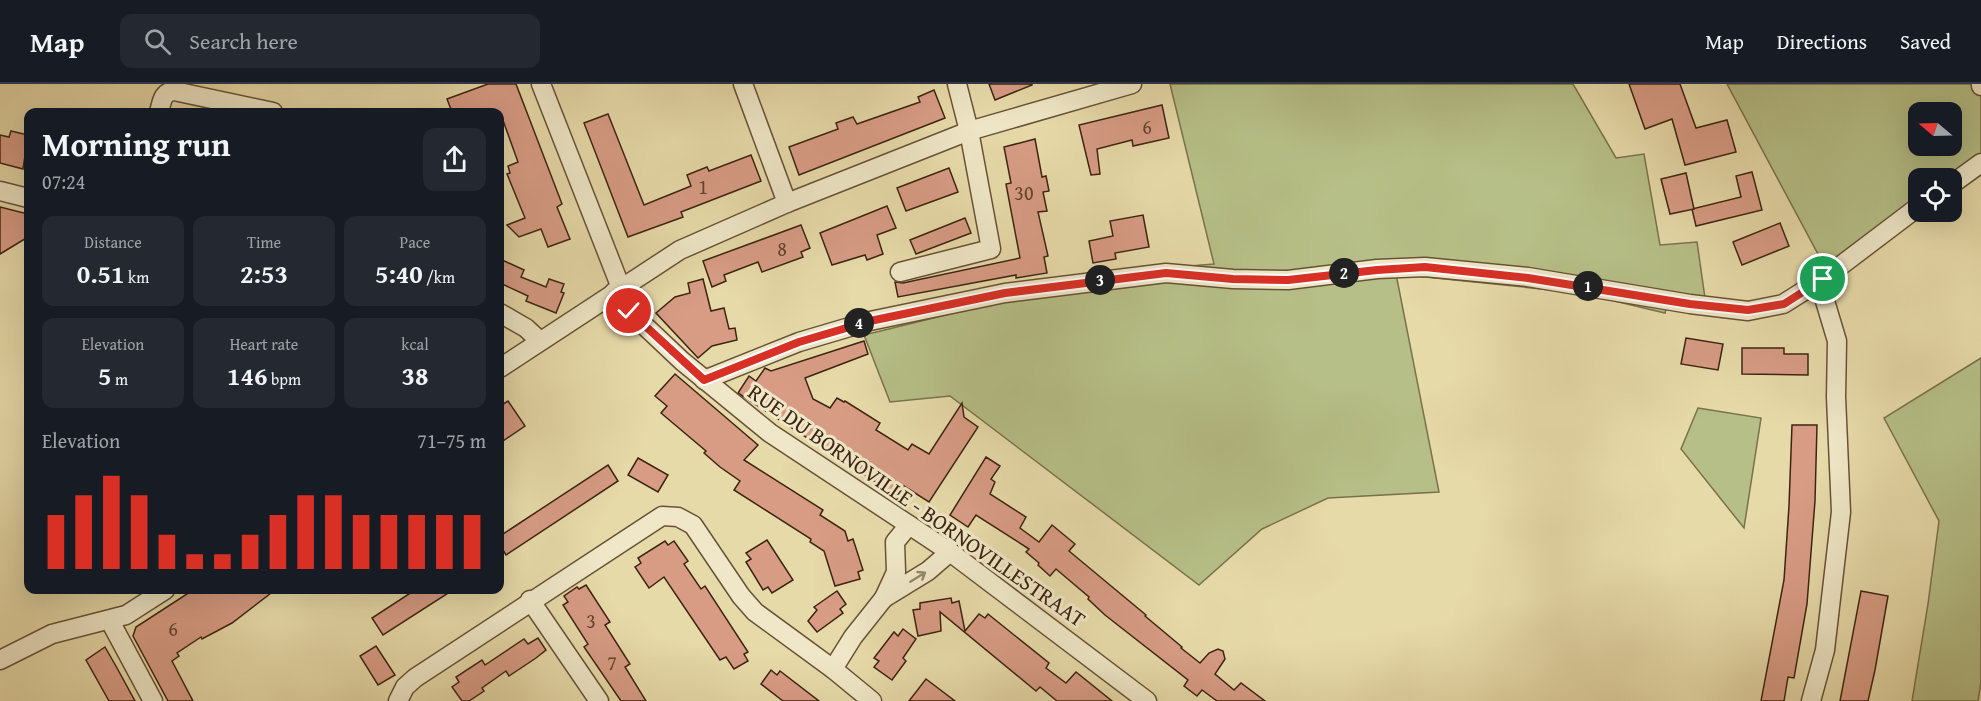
<!DOCTYPE html>
<meta charset="utf-8">
<style>
:root{--surface:#171b24;--page:#242831;--text:#f1f3f6;--muted:#9ea1a6;--line:#363941;--accent:#d93025}
body{margin:0;font-family:"Gentium Book Plus",serif;background:var(--page);color:var(--text);height:100vh;display:flex;flex-direction:column;font-size:22px;white-space:nowrap}
*{box-sizing:border-box;margin:0}
p{font-size:20px;color:var(--muted)}
.icon{flex:none;width:33px;height:33px;fill:none;stroke:currentColor;stroke-width:2;stroke-linecap:round;stroke-linejoin:round}
.map{position:relative;flex:1;overflow:hidden}
.drawer{position:absolute;left:24px;top:24px;width:480px;height:486px;display:flex;flex-direction:column;background:var(--surface);border-radius:12px;box-shadow:0 6px 24px #0002}
.drawer>*{flex:none}
.needle{width:39px;rotate:289deg}
.fabs{position:absolute;left:1908px;top:18px;display:grid;gap:12px}
.fabs a{display:grid;place-items:center;width:54px;height:54px;border-radius:12px;background:var(--surface);box-shadow:0 6px 24px #0002;font-size:30px}
.pin{position:absolute;display:grid;place-items:center;width:51px;height:51px;color:#fff;margin:-26px;border:3px solid #fff;border-radius:50%;box-shadow:0 2px 6px #0007}
.km{position:absolute;width:30px;height:30px;margin:-15px;border-radius:50%;background:#222;color:#fff;font-size:16px;line-height:30px;text-align:center}
.round{display:grid;place-items:center;flex:none;width:63px;height:63px;border-radius:12px;background:var(--page)}
.overview{display:flex;align-items:center;justify-content:space-between;height:102px;padding:0 18px}
h1{font-size:33px;font-weight:800;line-height:45px}
.stats{display:grid;grid-template-columns:repeat(3,1fr);gap:9px;height:102px;padding:6px 18px}
.stats div{display:grid;align-content:center;border-radius:12px;background:var(--page);text-align:center}
.stats b{font-size:26px;font-weight:800}
.stats small{font-size:16px;font-weight:400}
.stats p{font-size:16px}
.chart{height:168px;padding:12px 18px}
.chart p{display:flex;justify-content:space-between}
.chart svg{width:100%;height:108px;margin-top:6px;stroke:var(--accent);stroke-width:6}
header{display:flex;align-items:center;gap:36px;box-sizing:border-box;height:84px;padding:0 30px;background:var(--surface);border-bottom:2px solid var(--line)}
header strong{font-size:28px}
nav{display:flex;gap:33px;margin-inline-start:auto;font-size:21px}
.search{width:420px;height:54px;background:var(--page);display:flex;align-items:center;gap:15px;box-sizing:border-box;padding:0 21px;border-radius:12px;color:var(--muted);font-size:22px}
.map>svg:first-child{display:block}
.green{fill:#b6bf87;stroke:#7a724c;stroke-width:1.5;fill-rule:evenodd}
.building{fill:#d89c85;stroke:#3d2411;stroke-width:1.5}
.lines{fill:none;stroke-linecap:round;stroke-linejoin:round}
.minor-casing{stroke:#685237;stroke-width:21}
.minor{stroke:#efe7c7;stroke-width:18}
.oneway{stroke:#96866c}
.route-casing{stroke:#fff;stroke-width:12}
.route{stroke:#d93025;stroke-width:8}
.labels{text-anchor:middle;dominant-baseline:central;stroke-width:6;stroke-linejoin:round;paint-order:stroke}
.number-label{font-size:20px;fill:#64422e}
.street-label{font-size:22px;fill:#3d2411;stroke:#efe7c7}
</style>
<header>
<strong>Map</strong>
<div class="search"><svg class="icon" aria-label="search" viewBox="0 0 24 24"><circle cx="10" cy="10" r="6"/><path d="M15 15l6 6"/></svg>Search here</div>
<nav><a>Map</a><a>Directions</a><a>Saved</a></nav>
</header>
<div class="map">
<svg width="1981" height="617" viewBox="0 0 1981 617">
<rect width="100%" height="100%" fill="#e7daa9"/>
<filter id="stains"><feTurbulence type="fractalNoise" baseFrequency=".00333" numOctaves="4"/><feColorMatrix values="0 0 0 0 .2 0 0 0 0 .09 0 0 0 0 .02 0 0 0 .5 -.17"/></filter>
<radialGradient id="worn" r=".72"><stop offset=".6" stop-color="#630" stop-opacity="0"/><stop offset="1" stop-color="#630" stop-opacity=".3"/></radialGradient>
<g class="green">
<path d="M 1170,0 L 1573,0 L 1616,74 L 1644,70 L 1660,161 L 1697,158 L 1705,214 L 1670,211 L 1665,229 L 1581,209 L 1396,190 L 1439,408 L 1328,414 L 1262,445 L 1199,501 L 950,312 L 890,318 L 864,251 C 979,224 1096,188 1214,180 Z"/>
<path d="M 1727,0 L 1981,0 L 1981,70 L 1948,94 L 1918,94 L 1918,116 L 1826,185 ZM 1918,28 L 1952,28 L 1952,62 L 1918,62 Z"/>
<path d="M 1981,274 L 1981,598 L 1978,617 L 1912,617 L 1928,520 L 1939,437 L 1884,334 Z"/>
<path d="M 1698,324 L 1761,334 L 1744,444 L 1681,365 Z"/>
</g>
<g class="building">
<path d="M 488,0 L 516,0 L 562,120 L 557,123 L 570,155 L 548,163 L 541,145 L 519,153 L 507,141 L 525,134 L 507,90 L 510,89 L 508,82 L 518,78 L 500,28 L 452,28 L 447,15 Z"/>
<path d="M 989,0 L 1032,0 L 1032,1 L 995,16 Z"/>
<path d="M 1629,0 L 1680,0 L 1696,44 L 1727,36 L 1736,68 L 1685,81 L 1672,35 L 1645,45 Z"/>
<path d="M 934,6 L 945,34 L 799,91 L 789,63 L 838,45 L 836,39 L 853,33 L 857,40 L 920,18 L 918,13 Z"/>
<path d="M 1162,21 L 1169,54 L 1133,62 L 1132,56 L 1097,65 L 1100,90 L 1091,91 L 1079,41 Z"/>
<path d="M 608,30 L 644,121 L 691,102 L 687,91 L 707,83 L 709,87 L 751,71 L 761,97 L 681,128 L 683,133 L 628,153 L 584,39 Z"/>
<path d="M 11,47 L 28,51 L 23,85 L 0,79 L 0,51 L 9,53 Z"/>
<path d="M 1035,55 L 1042,93 L 1046,92 L 1049,107 L 1043,108 L 1047,127 L 1038,128 L 1048,172 L 1044,173 L 1047,189 L 1016,194 L 1016,191 L 898,213 L 895,198 L 903,199 L 1020,174 L 1006,100 L 1011,99 L 1004,63 Z"/>
<path d="M 949,84 L 958,108 L 906,127 L 897,104 Z"/>
<path d="M 1752,88 L 1762,126 L 1696,142 L 1692,125 L 1741,113 L 1736,92 Z"/>
<path d="M 1686,89 L 1694,125 L 1670,130 L 1661,95 Z"/>
<path d="M 887,122 L 896,144 L 877,151 L 883,170 L 867,176 L 865,171 L 832,181 L 820,149 Z"/>
<path d="M 0,123 L 28,130 L 28,153 L 0,170 Z"/>
<path d="M 1143,131 L 1149,163 L 1115,169 L 1116,175 L 1093,179 L 1089,157 L 1113,152 L 1110,137 Z"/>
<path d="M 965,134 L 971,149 L 916,170 L 910,156 Z"/>
<path d="M 1780,139 L 1789,162 L 1742,181 L 1733,158 Z"/>
<path d="M 801,141 L 810,164 L 801,168 L 803,173 L 762,188 L 758,178 L 724,191 L 726,197 L 712,203 L 703,177 Z"/>
<path d="M 500,175 L 524,186 L 521,193 L 546,203 L 549,195 L 564,200 L 561,208 L 564,209 L 556,229 L 526,217 L 528,212 L 500,199 Z"/>
<path d="M 703,195 L 711,227 L 724,224 L 729,245 L 735,244 L 737,256 L 712,262 L 698,274 L 656,229 L 675,213 L 690,209 L 688,199 Z"/>
<path d="M 1686,254 L 1723,260 L 1718,286 L 1681,280 Z"/>
<path d="M 864,257 L 868,270 L 805,294 L 813,315 L 830,324 L 837,314 L 844,318 L 845,317 L 880,339 L 876,346 L 908,366 L 912,360 L 929,370 L 962,319 L 964,333 L 978,343 L 929,418 L 904,402 L 897,412 L 738,309 L 749,292 L 756,297 L 765,284 L 771,287 Z"/>
<path d="M 1742,264 L 1784,264 L 1784,270 L 1808,270 L 1808,291 L 1742,290 Z"/>
<path d="M 675,290 L 758,361 L 744,376 L 823,426 L 820,431 L 845,447 L 848,457 L 853,455 L 863,486 L 858,488 L 860,495 L 835,502 L 824,467 L 810,458 L 811,455 L 734,406 L 740,397 L 720,383 L 704,369 L 706,367 L 661,329 L 667,322 L 655,312 Z"/>
<path d="M 508,317 L 525,342 L 500,359 L 500,322 Z"/>
<path d="M 1792,341 L 1817,341 L 1815,417 L 1807,520 L 1794,594 L 1788,593 L 1784,617 L 1761,617 L 1784,496 L 1789,422 Z"/>
<path d="M 986,373 L 1000,382 L 991,395 L 995,398 L 990,410 L 1026,433 L 1020,444 L 1039,458 L 1052,441 L 1075,460 L 1069,467 L 1146,531 L 1145,532 L 1182,563 L 1181,564 L 1200,579 L 1209,569 L 1218,565 L 1223,567 L 1225,575 L 1215,590 L 1234,606 L 1241,599 L 1265,617 L 1217,617 L 1202,606 L 1197,612 L 1184,602 L 1188,596 L 1105,531 L 1088,515 L 1089,513 L 1056,485 L 1050,492 L 1038,481 L 1039,479 L 1026,468 L 1029,465 L 976,431 L 968,443 L 950,431 Z"/>
<path d="M 638,374 L 668,391 L 658,408 L 628,391 Z"/>
<path d="M 608,381 L 618,397 L 506,471 L 500,461 L 500,452 Z"/>
<path d="M 767,456 L 793,496 L 772,509 L 768,503 L 763,506 L 746,478 L 751,475 L 746,469 Z"/>
<path d="M 665,457 L 668,461 L 674,457 L 688,477 L 684,480 L 701,505 L 705,502 L 748,568 L 744,570 L 748,577 L 734,585 L 726,573 L 720,576 L 664,493 L 649,504 L 635,483 L 641,479 L 638,474 Z"/>
<path d="M 586,501 L 610,538 L 605,541 L 630,580 L 625,583 L 646,617 L 621,617 L 584,563 L 588,560 L 563,521 L 568,518 L 564,512 L 577,503 L 579,505 Z"/>
<path d="M 193,506 L 275,506 L 232,539 L 202,555 L 201,553 L 177,569 L 179,572 L 172,577 L 193,617 L 168,617 L 133,552 L 136,543 Z"/>
<path d="M 415,506 L 453,506 L 383,551 L 372,534 Z"/>
<path d="M 837,507 L 846,520 L 840,525 L 843,529 L 817,548 L 808,537 L 817,526 L 814,523 Z"/>
<path d="M 1861,507 L 1888,512 L 1875,586 L 1868,617 L 1840,617 Z"/>
<path d="M 951,514 L 952,519 L 959,517 L 965,547 L 979,530 L 985,534 L 988,530 L 1049,579 L 1046,584 L 1066,599 L 1076,588 L 1112,617 L 1057,617 L 1040,603 L 1036,607 L 940,528 L 941,547 L 918,552 L 913,526 L 920,525 L 920,519 Z"/>
<path d="M 903,545 L 916,555 L 903,574 L 906,577 L 892,596 L 874,583 L 879,577 L 874,574 L 894,548 L 898,552 Z"/>
<path d="M 538,554 L 546,566 L 536,574 L 509,592 L 506,587 L 482,604 L 484,607 L 469,617 L 462,617 L 452,603 L 459,598 L 456,593 L 482,576 L 485,581 L 524,555 L 528,560 Z"/>
<path d="M 376,562 L 395,591 L 378,601 L 360,572 Z"/>
<path d="M 105,563 L 117,584 L 135,617 L 109,617 L 86,576 Z"/>
<path d="M 771,586 L 777,591 L 780,587 L 819,617 L 783,617 L 761,600 Z"/>
<path d="M 926,595 L 955,617 L 909,617 Z"/>
</g>
<g class="lines">
<defs>
<g id="minor">
<path d="M 541,0 L 621,204"/>
<path d="M 743,0 L 787,119"/>
<path d="M 1981,0 L 1981,2"/>
<path d="M 159,28 C 162,18 162,8 174,7 L 273,28"/>
<path d="M 1952,100 L 1981,79"/>
<path d="M 0,107 L 28,114"/>
<path d="M 900,188 L 991,165 L 969,47 L 957,0"/>
<path d="M 614,208 L 629,227 L 682,277 L 770,349 L 950,468 L 1147,617"/>
<path d="M 500,229 L 526,244 L 540,257"/>
<path d="M 500,284 L 680,166 L 787,119 L 969,47 L 1132,0"/>
<path d="M 704,296 L 799,258 L 870,237 L 1005,209 L 1166,189 L 1233,195 L 1288,196 L 1377,185 L 1425,183 L 1528,193 L 1690,220 L 1748,227 L 1783,220 L 1823,195 L 1918,123"/>
<path d="M 909,441 L 895,458 L 896,488 L 884,514 L 928,487 L 950,468"/>
<path d="M 530,516 L 599,617"/>
<path d="M 110,537 L 153,617"/>
<path d="M 0,576 L 52,550 L 126,531 L 165,506"/>
<path d="M 833,585 L 872,617"/>
<path d="M 398,617 L 405,603 L 415,594 L 662,432 L 678,433 L 693,441 L 741,512 L 755,528 L 833,585 L 853,553 L 884,514"/>
<path d="M 1811,617 L 1825,566 L 1841,428 L 1836,313 L 1837,257 L 1819,197"/>
</g>
</defs>
<use href="#minor" class="minor-casing"/>
<use href="#minor" class="minor"/>
</g>
<defs><path id="oneway-shaft" d="M-6 0H5M1.5-3L5.5 0L1.5 3" fill="none" stroke-width="1.6" stroke-linecap="round" stroke-linejoin="round" transform="scale(1.5)"/></defs>
<use class="oneway" href="#oneway-shaft" transform="translate(918 493) rotate(-32)"/>
<g class="lines">
<defs>
<path id="route" d="M 629,227 L 704,296 L 799,258 L 870,237 L 1005,209 L 1166,189 L 1233,195 L 1288,196 L 1377,186 L 1425,183 L 1528,194 L 1690,220 L 1748,226 L 1784,220 L 1823,195"/>
</defs>
<use href="#route" class="route-casing"/>
<use href="#route" class="route"/>
</g>
<g class="labels">
<g class="number-label">
<text x="1147" y="42">6</text>
<text x="703" y="102">1</text>
<text x="1024" y="108">30</text>
<text x="782" y="164">8</text>
<text x="591" y="536">3</text>
<text x="173" y="544">6</text>
<text x="612" y="578">7</text>
</g>
<g class="street-label">
<text transform="translate(917 421) rotate(35)">RUE DU BORNOVILLE - BORNOVILLESTRAAT</text>
</g>
</g>
<rect width="100%" height="100%" filter="url(#stains)"/>
<rect width="100%" height="100%" fill="url(#worn)"/>
</svg>
<div class="fabs">
<a><svg class="needle" viewBox="-14 -14 28 28"><path d="M0-13l5 13h-10z" fill="#e53935"/><path d="M0 13l5-13h-10z" fill="#9ea1a6"/></svg></a>
<a><svg class="icon" aria-label="locate" viewBox="0 0 24 24"><circle cx="12" cy="12" r="6"/><path d="M12 2v4M12 18v4M2 12h4M18 12h4"/></svg></a>
</div>
<div class="pin" style="left:1823px;top:195px;background:#1e9e55"><svg class="icon" aria-label="arrive" viewBox="0 0 24 24"><path d="M6 21V4h12l-3 4 3 4H6"/></svg></div>
<div class="pin" style="left:629px;top:227px;background:#d93025"><svg class="icon" aria-label="check" viewBox="0 0 24 24"><path d="M5 12l5 5 9-10"/></svg></div>
<b class="km" style="left:1588px;top:202px">1</b>
<b class="km" style="left:1344px;top:189px">2</b>
<b class="km" style="left:1100px;top:196px">3</b>
<b class="km" style="left:859px;top:239px">4</b>
<section class="drawer">
<div class="overview"><div><h1>Morning run</h1><p>07:24</p></div><a class="round"><svg class="icon" aria-label="share" viewBox="0 0 24 24"><path d="M12 15V3M7 8l5-5 5 5M5 13v7h14v-7"/></svg></a></div>
<div class="stats">
<div><p>Distance</p><b>0.51<small> km</small></b></div>
<div><p>Time</p><b>2:53</b></div>
<div><p>Pace</p><b>5:40<small> /km</small></b></div>
</div>
<div class="stats">
<div><p>Elevation</p><b>5<small> m</small></b></div>
<div><p>Heart rate</p><b>146<small> bpm</small></b></div>
<div><p>kcal</p><b>38</b></div>
</div>
<div class="chart"><p><span>Elevation</span>71–75 m</p>
<svg viewBox="0 0 160 44" preserveAspectRatio="none"><path d="M5 44V22M15 44V14M25 44V6M35 44V14M45 44V30M55 44V38M65 44V38M75 44V30M85 44V22M95 44V14M105 44V14M115 44V22M125 44V22M135 44V22M145 44V22M155 44V22"/></svg>
</div>
</section>
</div>
